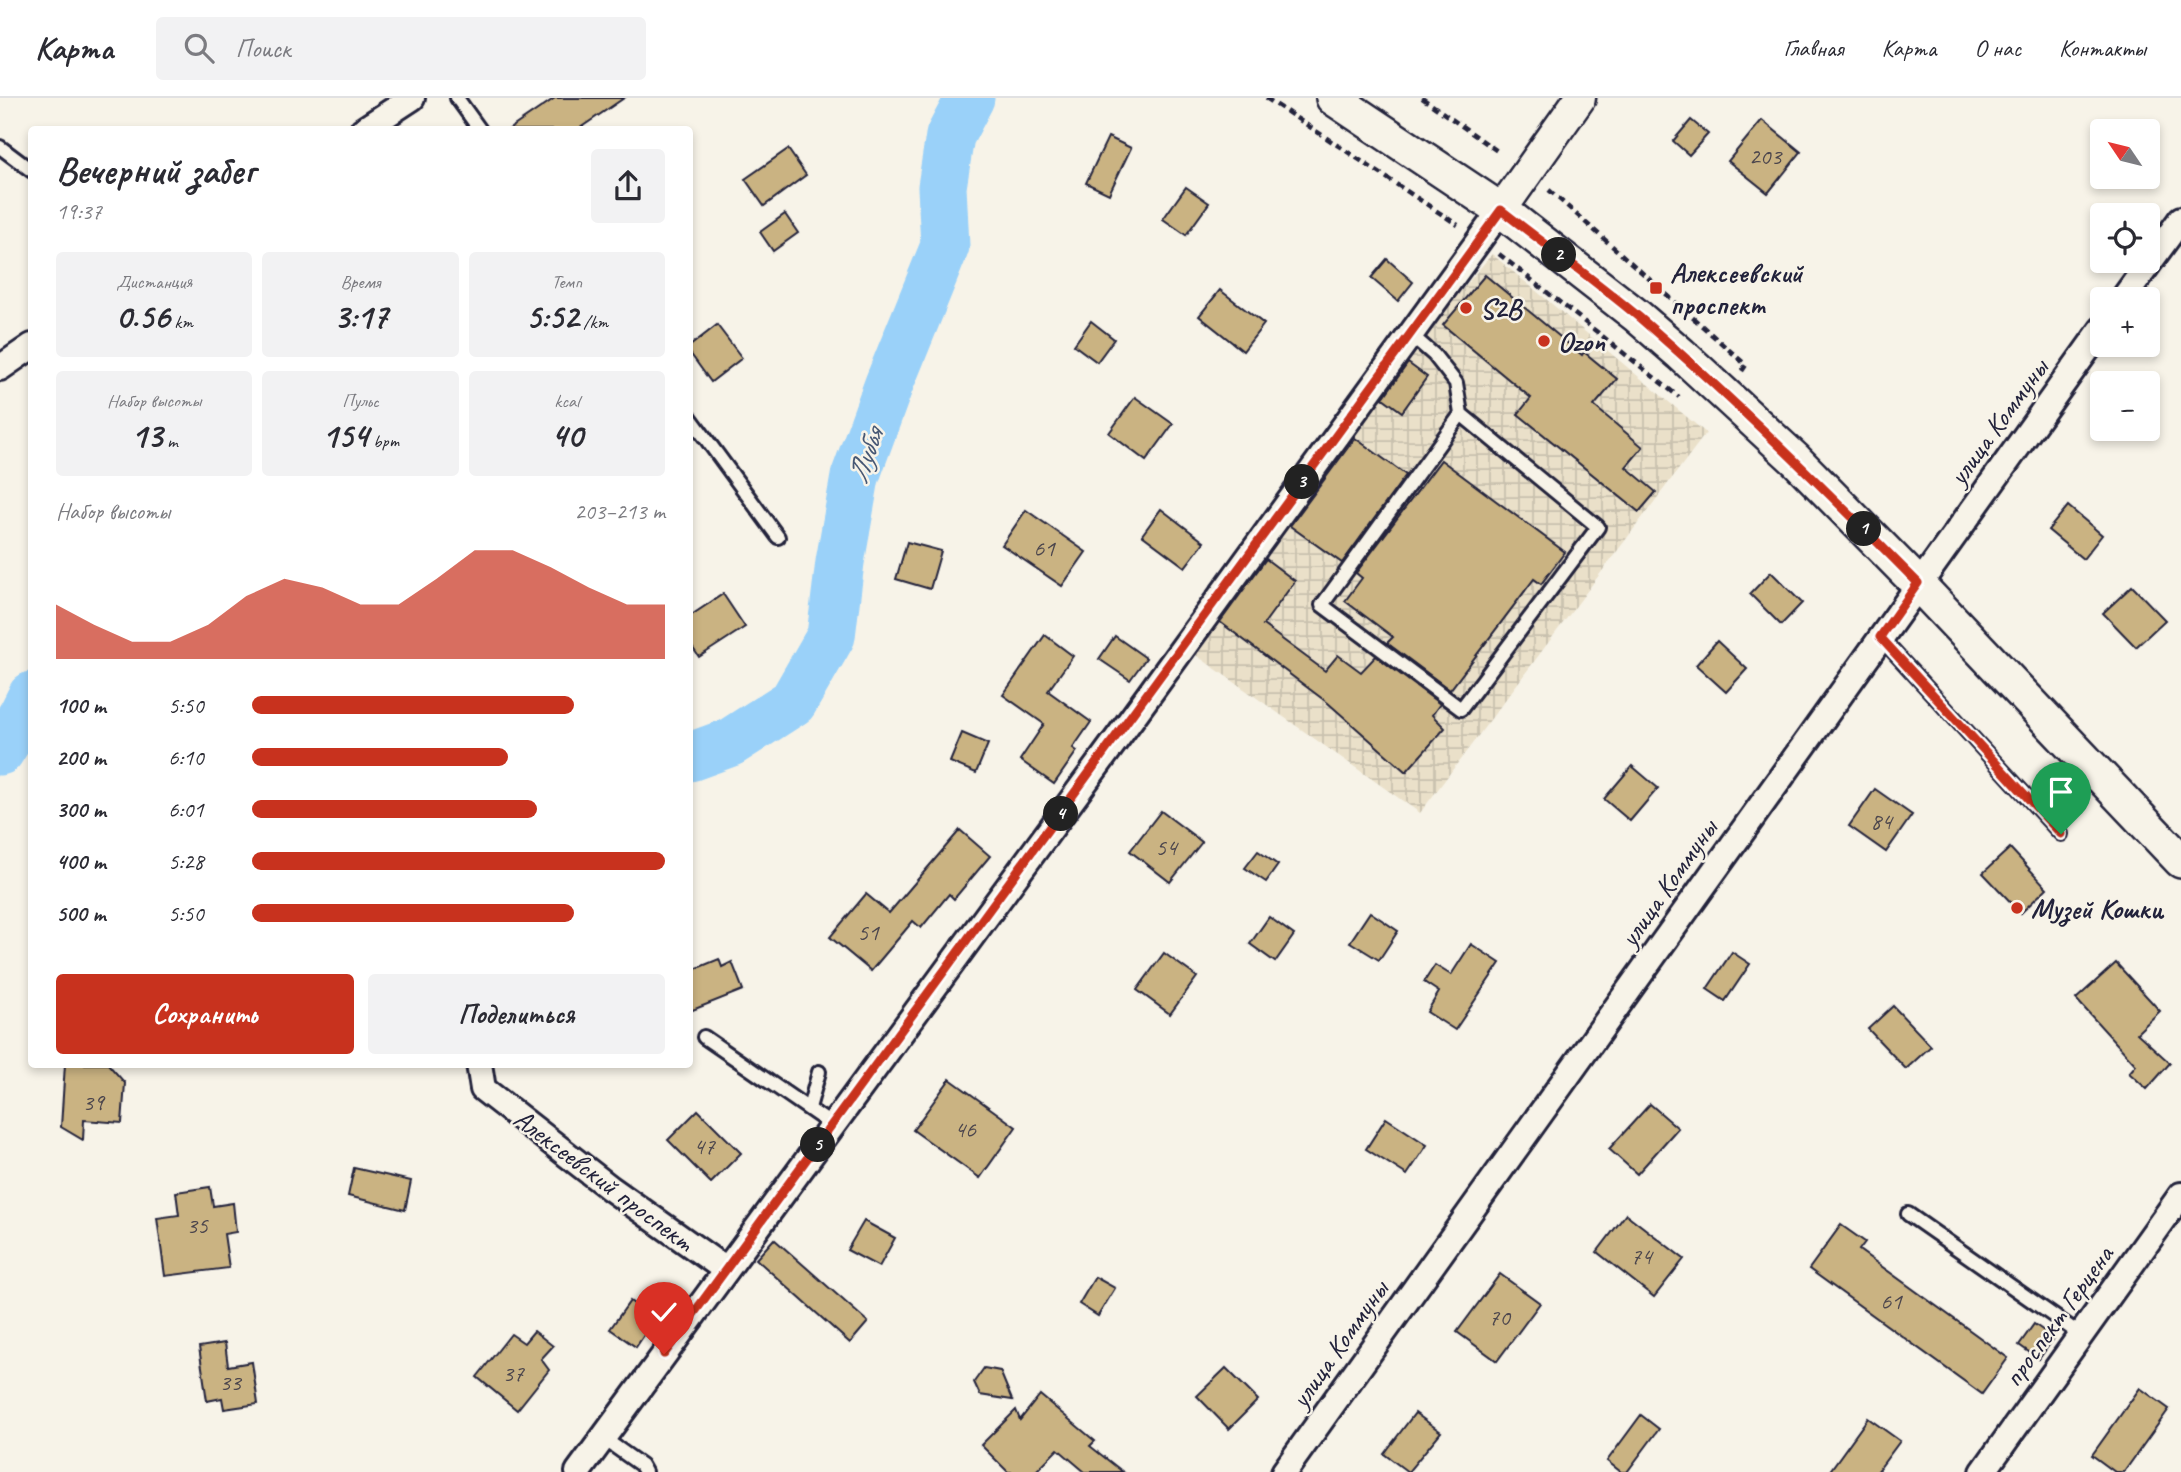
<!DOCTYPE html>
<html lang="ru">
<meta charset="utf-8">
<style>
:root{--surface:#fff;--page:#f2f2f3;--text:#2b2b33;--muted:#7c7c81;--line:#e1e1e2;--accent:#c8321e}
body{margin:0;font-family:Caveat,sans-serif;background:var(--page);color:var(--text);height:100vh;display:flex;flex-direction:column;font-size:26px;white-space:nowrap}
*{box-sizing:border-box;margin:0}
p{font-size:23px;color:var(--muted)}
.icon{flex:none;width:38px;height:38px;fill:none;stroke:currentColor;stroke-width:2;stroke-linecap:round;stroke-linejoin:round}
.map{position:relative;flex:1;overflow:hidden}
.details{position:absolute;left:28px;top:28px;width:665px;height:942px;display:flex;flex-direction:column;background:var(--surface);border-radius:7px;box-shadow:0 4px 10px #0003}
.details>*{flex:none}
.needle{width:46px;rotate:305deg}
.tools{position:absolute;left:2090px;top:21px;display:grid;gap:14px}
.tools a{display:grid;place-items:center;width:70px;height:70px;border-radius:7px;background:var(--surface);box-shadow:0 4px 10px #0003;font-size:35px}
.pin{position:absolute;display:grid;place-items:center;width:60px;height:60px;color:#fff;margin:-72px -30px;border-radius:50% 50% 50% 0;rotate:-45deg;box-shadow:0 0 7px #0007}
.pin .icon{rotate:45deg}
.km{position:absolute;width:35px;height:35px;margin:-18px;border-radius:50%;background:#222;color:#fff;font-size:19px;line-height:35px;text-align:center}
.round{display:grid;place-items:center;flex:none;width:74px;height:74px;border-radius:7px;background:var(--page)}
.headline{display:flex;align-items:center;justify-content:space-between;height:119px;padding:0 28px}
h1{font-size:38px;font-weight:700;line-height:52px}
.stats{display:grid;grid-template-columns:repeat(3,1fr);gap:10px;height:119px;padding:7px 28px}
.stats div{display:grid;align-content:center;border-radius:7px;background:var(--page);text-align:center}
.stats b{font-size:35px;font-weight:700}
.stats small{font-size:19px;font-weight:400}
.stats p{font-size:19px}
.chart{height:196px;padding:14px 28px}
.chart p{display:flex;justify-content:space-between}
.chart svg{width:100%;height:126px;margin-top:7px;fill:var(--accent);opacity:.7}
.button{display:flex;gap:14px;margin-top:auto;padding:14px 28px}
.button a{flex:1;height:80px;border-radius:7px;background:var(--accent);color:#fff;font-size:28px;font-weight:700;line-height:80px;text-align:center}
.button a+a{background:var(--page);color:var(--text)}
ul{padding:0 28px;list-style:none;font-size:23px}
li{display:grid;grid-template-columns:112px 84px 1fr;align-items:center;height:52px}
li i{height:18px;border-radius:9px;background:var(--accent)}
header{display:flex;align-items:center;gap:42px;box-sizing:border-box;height:98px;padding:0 35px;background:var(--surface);border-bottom:2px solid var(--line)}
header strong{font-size:33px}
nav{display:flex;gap:38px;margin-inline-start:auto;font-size:24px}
.search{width:490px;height:63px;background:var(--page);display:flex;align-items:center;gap:18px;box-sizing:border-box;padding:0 24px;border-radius:7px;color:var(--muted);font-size:26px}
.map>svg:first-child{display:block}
.industrial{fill:url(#industrial-grid)}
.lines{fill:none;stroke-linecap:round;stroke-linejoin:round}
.river{stroke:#9ad1f9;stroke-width:49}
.building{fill:#cab382;stroke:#22223b;stroke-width:2}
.service-casing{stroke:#22223b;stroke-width:18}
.minor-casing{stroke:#22223b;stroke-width:30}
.tertiary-casing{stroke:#22223b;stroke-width:35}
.secondary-casing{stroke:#22223b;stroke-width:38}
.path{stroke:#22223b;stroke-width:4.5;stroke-dasharray:7 5;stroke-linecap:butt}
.service{stroke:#f7f3e8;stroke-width:12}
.minor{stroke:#f7f3e8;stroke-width:24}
.tertiary{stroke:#f7f3e8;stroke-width:30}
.secondary{stroke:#f7f3e8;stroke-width:33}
.route-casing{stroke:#fff;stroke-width:14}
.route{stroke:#c8321e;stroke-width:9}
.poi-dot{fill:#c8321e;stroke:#f7f3e8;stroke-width:2.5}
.labels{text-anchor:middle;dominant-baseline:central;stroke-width:5;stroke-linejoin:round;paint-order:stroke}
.number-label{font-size:24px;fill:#4c464d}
.poi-label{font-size:28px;font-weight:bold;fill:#22223b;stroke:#f7f3e8;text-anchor:start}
.street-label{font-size:28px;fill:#22223b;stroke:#f7f3e8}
.water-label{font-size:30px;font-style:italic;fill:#465774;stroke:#f7f3e8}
</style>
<header>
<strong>Карта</strong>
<div class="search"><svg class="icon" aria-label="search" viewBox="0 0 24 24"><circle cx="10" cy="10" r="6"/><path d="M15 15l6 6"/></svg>Поиск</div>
<nav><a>Главная</a><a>Карта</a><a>О нас</a><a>Контакты</a></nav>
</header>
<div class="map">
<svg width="2181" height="1374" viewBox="0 0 2181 1374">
<defs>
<pattern id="industrial-grid" width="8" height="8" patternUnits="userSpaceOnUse" patternTransform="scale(1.75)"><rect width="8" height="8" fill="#eae0c9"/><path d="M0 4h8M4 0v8" fill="none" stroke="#c8c0ae"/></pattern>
</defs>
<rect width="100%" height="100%" fill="#f7f3e8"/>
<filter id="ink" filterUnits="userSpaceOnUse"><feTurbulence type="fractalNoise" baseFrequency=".0143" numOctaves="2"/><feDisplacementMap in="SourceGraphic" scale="14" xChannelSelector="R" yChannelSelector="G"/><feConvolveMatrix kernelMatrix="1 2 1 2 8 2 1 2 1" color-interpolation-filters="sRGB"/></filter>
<g filter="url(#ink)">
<path class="industrial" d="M 1492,156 L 1706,335 L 1420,715 L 1193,555 L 1405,259 Z"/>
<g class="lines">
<g class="river">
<path d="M 0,653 L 23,616 L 32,598"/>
<path d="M 690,659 L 731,644 L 793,604 L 831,538 L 840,464 L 855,379 L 889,286 L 945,148 L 942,89 L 950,38 L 970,0"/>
</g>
</g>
<g class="building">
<path d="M 555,0 L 624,0 L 577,32 L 508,32 Z"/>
<path d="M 1691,22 L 1708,36 L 1689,57 L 1673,43 Z"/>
<path d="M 1762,22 L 1801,54 L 1768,95 L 1728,63 Z"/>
<path d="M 1108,39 L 1131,50 L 1109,96 L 1086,85 Z"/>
<path d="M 788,51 L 806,77 L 764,108 L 745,81 Z"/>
<path d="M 1186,89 L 1209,105 L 1186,137 L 1163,121 Z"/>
<path d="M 785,116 L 798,135 L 773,153 L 760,134 Z"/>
<path d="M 1387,161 L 1413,184 L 1398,203 L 1371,180 Z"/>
<path d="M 1485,177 L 1582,257 L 1584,254 L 1617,281 L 1594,308 L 1643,349 L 1626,369 L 1656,394 L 1639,414 L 1518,316 L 1531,300 L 1443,227 Z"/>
<path d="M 1220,192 L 1264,226 L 1243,253 L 1199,218 Z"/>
<path d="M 1091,223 L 1114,241 L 1097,264 L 1074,247 Z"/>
<path d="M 717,227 L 742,260 L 711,284 L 690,255 L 690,248 Z"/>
<path d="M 1408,265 L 1427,279 L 1402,314 L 1383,300 Z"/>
<path d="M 1135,299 L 1173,326 L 1146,363 L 1109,335 Z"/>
<path d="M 1355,340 L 1406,377 L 1342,465 L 1290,428 Z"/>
<path d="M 1441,362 L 1565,454 L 1541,486 L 1534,481 L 1450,592 L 1387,545 L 1393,539 L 1345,503 L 1362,480 L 1356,475 Z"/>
<path d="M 2068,408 L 2102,437 L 2083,461 L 2048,432 Z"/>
<path d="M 1161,411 L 1204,444 L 1185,469 L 1142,437 Z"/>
<path d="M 1026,412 L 1086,454 L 1062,488 L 1002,447 Z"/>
<path d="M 907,444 L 941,453 L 930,491 L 896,481 Z"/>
<path d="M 1266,461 L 1295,483 L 1263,527 L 1325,573 L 1338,557 L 1361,574 L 1376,558 L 1440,606 L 1432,617 L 1445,630 L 1406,674 L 1328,605 L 1220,524 Z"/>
<path d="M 1771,474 L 1802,505 L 1781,527 L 1750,496 Z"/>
<path d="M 2132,488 L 2165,522 L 2136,549 L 2103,515 Z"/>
<path d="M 723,496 L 745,529 L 699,559 L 690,546 L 690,518 Z"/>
<path d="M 1045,537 L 1073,558 L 1048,593 L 1091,624 L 1073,650 L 1077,653 L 1054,686 L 1020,662 L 1044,626 L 1003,597 Z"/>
<path d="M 1115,538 L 1146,560 L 1130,582 L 1099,561 Z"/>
<path d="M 1717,543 L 1747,571 L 1726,594 L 1696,567 Z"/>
<path d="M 962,635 L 988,646 L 976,675 L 950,664 Z"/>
<path d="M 1632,668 L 1658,690 L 1630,723 L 1604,701 Z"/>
<path d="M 1875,691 L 1912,717 L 1886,754 L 1849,728 Z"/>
<path d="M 1161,713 L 1202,744 L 1170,784 L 1130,753 Z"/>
<path d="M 960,732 L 990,758 L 954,801 L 949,796 L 921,830 L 913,823 L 871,873 L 830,839 L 866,796 L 889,815 Z"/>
<path d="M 2010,750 L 2047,790 L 2021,815 L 1983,775 Z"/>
<path d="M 1258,753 L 1278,767 L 1266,784 L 1245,770 Z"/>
<path d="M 1370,814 L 1398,833 L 1379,862 L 1350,844 Z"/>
<path d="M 1269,819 L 1294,837 L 1275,864 L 1250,846 Z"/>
<path d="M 1471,846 L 1500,865 L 1455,932 L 1427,914 L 1439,894 L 1424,884 L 1435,867 L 1451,877 Z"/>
<path d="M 1732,854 L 1750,866 L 1725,903 L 1707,891 Z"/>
<path d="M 1164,855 L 1197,879 L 1170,916 L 1137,892 Z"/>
<path d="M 719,861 L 722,869 L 732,864 L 743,892 L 690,913 L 690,873 Z"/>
<path d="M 2116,865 L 2160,913 L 2137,935 L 2170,965 L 2147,991 L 2129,975 L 2136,967 L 2076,901 Z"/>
<path d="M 1893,908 L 1931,948 L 1906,971 L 1868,931 Z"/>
<path d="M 65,966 L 108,966 L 125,985 L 122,1025 L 84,1022 L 83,1042 L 61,1029 Z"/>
<path d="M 950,981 L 1016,1029 L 980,1080 L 913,1032 Z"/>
<path d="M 1650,1006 L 1678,1030 L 1637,1076 L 1609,1051 Z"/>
<path d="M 698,1012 L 741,1055 L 711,1085 L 668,1042 Z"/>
<path d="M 1386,1020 L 1427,1047 L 1407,1077 L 1366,1051 Z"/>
<path d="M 354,1070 L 411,1083 L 405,1112 L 348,1098 Z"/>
<path d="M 210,1089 L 213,1108 L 233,1105 L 236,1134 L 224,1136 L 229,1170 L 165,1178 L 157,1120 L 179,1117 L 176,1094 Z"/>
<path d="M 1626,1116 L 1684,1161 L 1654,1199 L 1597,1154 Z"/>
<path d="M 864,1123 L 895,1140 L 879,1169 L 847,1152 Z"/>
<path d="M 1841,1127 L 1865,1144 L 1859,1152 L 2008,1260 L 1982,1296 L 1809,1171 Z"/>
<path d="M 774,1141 L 868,1224 L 850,1245 L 756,1161 Z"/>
<path d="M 1500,1176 L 1540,1205 L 1497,1263 L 1457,1234 Z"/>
<path d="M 1095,1179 L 1115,1190 L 1098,1218 L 1079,1206 Z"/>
<path d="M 630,1203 L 655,1221 L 636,1249 L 610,1231 Z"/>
<path d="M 2034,1226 L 2054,1240 L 2039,1261 L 2019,1247 Z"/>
<path d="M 534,1233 L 553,1248 L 541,1261 L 549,1272 L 517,1312 L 477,1279 L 511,1236 L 524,1245 Z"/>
<path d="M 225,1245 L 228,1268 L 252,1264 L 258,1306 L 224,1311 L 222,1300 L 207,1303 L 199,1249 Z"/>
<path d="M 984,1270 L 1000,1273 L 1012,1302 L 980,1297 L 974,1284 Z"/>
<path d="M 1226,1270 L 1258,1302 L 1229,1331 L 1197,1298 Z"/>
<path d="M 2140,1290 L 2169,1311 L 2124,1374 L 2115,1374 L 2092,1357 Z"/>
<path d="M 1040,1297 L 1095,1343 L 1090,1348 L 1123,1374 L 1085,1374 L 1058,1351 L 1035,1374 L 1008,1374 L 981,1347 L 1016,1312 L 1020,1322 Z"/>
<path d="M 1415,1315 L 1441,1334 L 1408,1374 L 1384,1356 Z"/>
<path d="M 1641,1317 L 1659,1331 L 1627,1374 L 1621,1374 L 1607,1363 Z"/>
<path d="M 1868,1320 L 1900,1343 L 1877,1374 L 1829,1374 Z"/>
</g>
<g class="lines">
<defs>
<g id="service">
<path d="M 457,0 L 480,32"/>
<path d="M 0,49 L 32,73"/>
<path d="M 1409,235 L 1434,257 L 1456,285 L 1461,316 L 1598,429 L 1461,611 L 1322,507 L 1461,316"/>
<path d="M 690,319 L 778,439"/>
<path d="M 1880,539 L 2061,736"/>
<path d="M 704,939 L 832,1027"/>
<path d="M 809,1010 L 819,974"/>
<path d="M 1908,1116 L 2081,1237"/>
<path d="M 603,1340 L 641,1367 L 645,1374"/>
</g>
<g id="minor">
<path d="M 363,32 L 412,0"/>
<path d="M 2123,201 L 2181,121"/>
<path d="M 0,270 L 32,248"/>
<path d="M 479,966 L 483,991 L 610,1090 L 726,1172"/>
<path d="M 578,1374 L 1119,638 L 1501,112"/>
<path d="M 1284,1374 L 2102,231"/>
<path d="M 1983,1374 L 2181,1097"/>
</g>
<path id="tertiary" d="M 1501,112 L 1580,0"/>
<path id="secondary" d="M 1333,0 L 1501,112 L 1637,218 L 1681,256 L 1796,362 L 1918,486 L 2181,763"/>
</defs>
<use href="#service" class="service-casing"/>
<use href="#minor" class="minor-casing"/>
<use href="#tertiary" class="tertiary-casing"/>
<use href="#secondary" class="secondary-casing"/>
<g class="path">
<path d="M 1266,0 L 1458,127"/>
<path d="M 1422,0 L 1500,55"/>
<path d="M 1549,92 L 1746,267 L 1742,273"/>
<path d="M 1499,156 L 1679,299"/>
</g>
<use href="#service" class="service"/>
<use href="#minor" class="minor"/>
<use href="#tertiary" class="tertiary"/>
<use href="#secondary" class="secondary"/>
</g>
</g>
<g class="lines" filter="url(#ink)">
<defs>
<path id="route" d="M 664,1256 L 1501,112 C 1547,148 1595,182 1640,220 C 1737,304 1828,394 1918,485 L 1880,539 L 2061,736"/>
</defs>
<use href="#route" class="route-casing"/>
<use href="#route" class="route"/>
</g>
<g class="poi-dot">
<rect x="1649" y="183" width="14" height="14" rx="3.5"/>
<circle cx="1466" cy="210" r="7"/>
<circle cx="1544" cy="243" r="7"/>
<circle cx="2017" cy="810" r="7"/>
</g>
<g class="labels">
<g class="number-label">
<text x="1765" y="58">203</text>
<text x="1044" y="450">61</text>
<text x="1881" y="723">84</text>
<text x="1166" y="749">54</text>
<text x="868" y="834">51</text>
<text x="93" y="1004">39</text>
<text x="965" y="1031">46</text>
<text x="704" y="1048">47</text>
<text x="197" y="1127">35</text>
<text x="1641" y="1158">74</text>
<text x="1891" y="1203">61</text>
<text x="1499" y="1219">70</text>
<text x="513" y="1275">37</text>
<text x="230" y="1284">33</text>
</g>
<g class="poi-label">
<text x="1670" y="174">Алексеевский<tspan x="1670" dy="32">проспект</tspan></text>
<text x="1480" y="210">S2B</text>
<text x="1558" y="243">Ozon</text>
<text x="2031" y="810">Музей Кошки</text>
</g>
<g class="street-label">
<text transform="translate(1998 324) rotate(-54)">улица Коммуны</text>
<text transform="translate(1668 785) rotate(-55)">улица Коммуны</text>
<text transform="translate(604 1082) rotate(37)">Алексеевский проспект</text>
<text transform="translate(2058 1218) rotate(-54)">проспект Герцена</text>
<text transform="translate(1339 1246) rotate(-55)">улица Коммуны</text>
</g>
<g class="water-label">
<text transform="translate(865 358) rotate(-71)">Лубья</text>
</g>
</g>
</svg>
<div class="tools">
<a><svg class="needle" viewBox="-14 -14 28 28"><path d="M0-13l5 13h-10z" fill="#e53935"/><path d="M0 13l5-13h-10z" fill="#7c7c81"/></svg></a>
<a><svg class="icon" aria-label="locate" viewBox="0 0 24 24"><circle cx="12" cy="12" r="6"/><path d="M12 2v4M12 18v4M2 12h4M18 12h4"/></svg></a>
<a>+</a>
<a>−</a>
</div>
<div class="pin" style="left:2061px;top:736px;background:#1e9e55"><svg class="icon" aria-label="arrive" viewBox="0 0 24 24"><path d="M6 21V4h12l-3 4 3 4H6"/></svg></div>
<div class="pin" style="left:664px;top:1256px;background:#d93025"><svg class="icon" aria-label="check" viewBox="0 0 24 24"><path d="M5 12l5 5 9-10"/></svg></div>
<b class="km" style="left:1864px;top:431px">1</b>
<b class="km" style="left:1559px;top:157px">2</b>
<b class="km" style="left:1302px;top:384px">3</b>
<b class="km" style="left:1061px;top:716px">4</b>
<b class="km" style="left:818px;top:1047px">5</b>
<section class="details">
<div class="headline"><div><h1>Вечерний забег</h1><p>19:37</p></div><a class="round"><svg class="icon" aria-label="share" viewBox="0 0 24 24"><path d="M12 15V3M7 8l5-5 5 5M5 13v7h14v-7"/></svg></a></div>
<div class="stats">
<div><p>Дистанция</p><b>0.56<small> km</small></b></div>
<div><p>Время</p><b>3:17</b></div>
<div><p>Темп</p><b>5:52<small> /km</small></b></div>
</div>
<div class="stats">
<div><p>Набор высоты</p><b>13<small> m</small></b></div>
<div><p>Пульс</p><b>154<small> bpm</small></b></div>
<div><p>kcal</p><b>40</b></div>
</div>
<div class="chart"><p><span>Набор высоты</span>203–213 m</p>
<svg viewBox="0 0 160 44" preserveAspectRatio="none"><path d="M0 44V25L10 32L20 38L30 38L40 32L50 22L60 16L70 19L80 25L90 25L100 16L110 6L120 6L130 12L140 19L150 25L160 25V44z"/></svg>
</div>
<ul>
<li><b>100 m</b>5:50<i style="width:78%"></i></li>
<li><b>200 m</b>6:10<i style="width:62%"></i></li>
<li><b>300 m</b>6:01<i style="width:69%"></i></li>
<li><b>400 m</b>5:28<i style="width:100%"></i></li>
<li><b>500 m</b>5:50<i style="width:78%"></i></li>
</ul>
<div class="button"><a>Сохранить</a><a>Поделиться</a></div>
</section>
</div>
